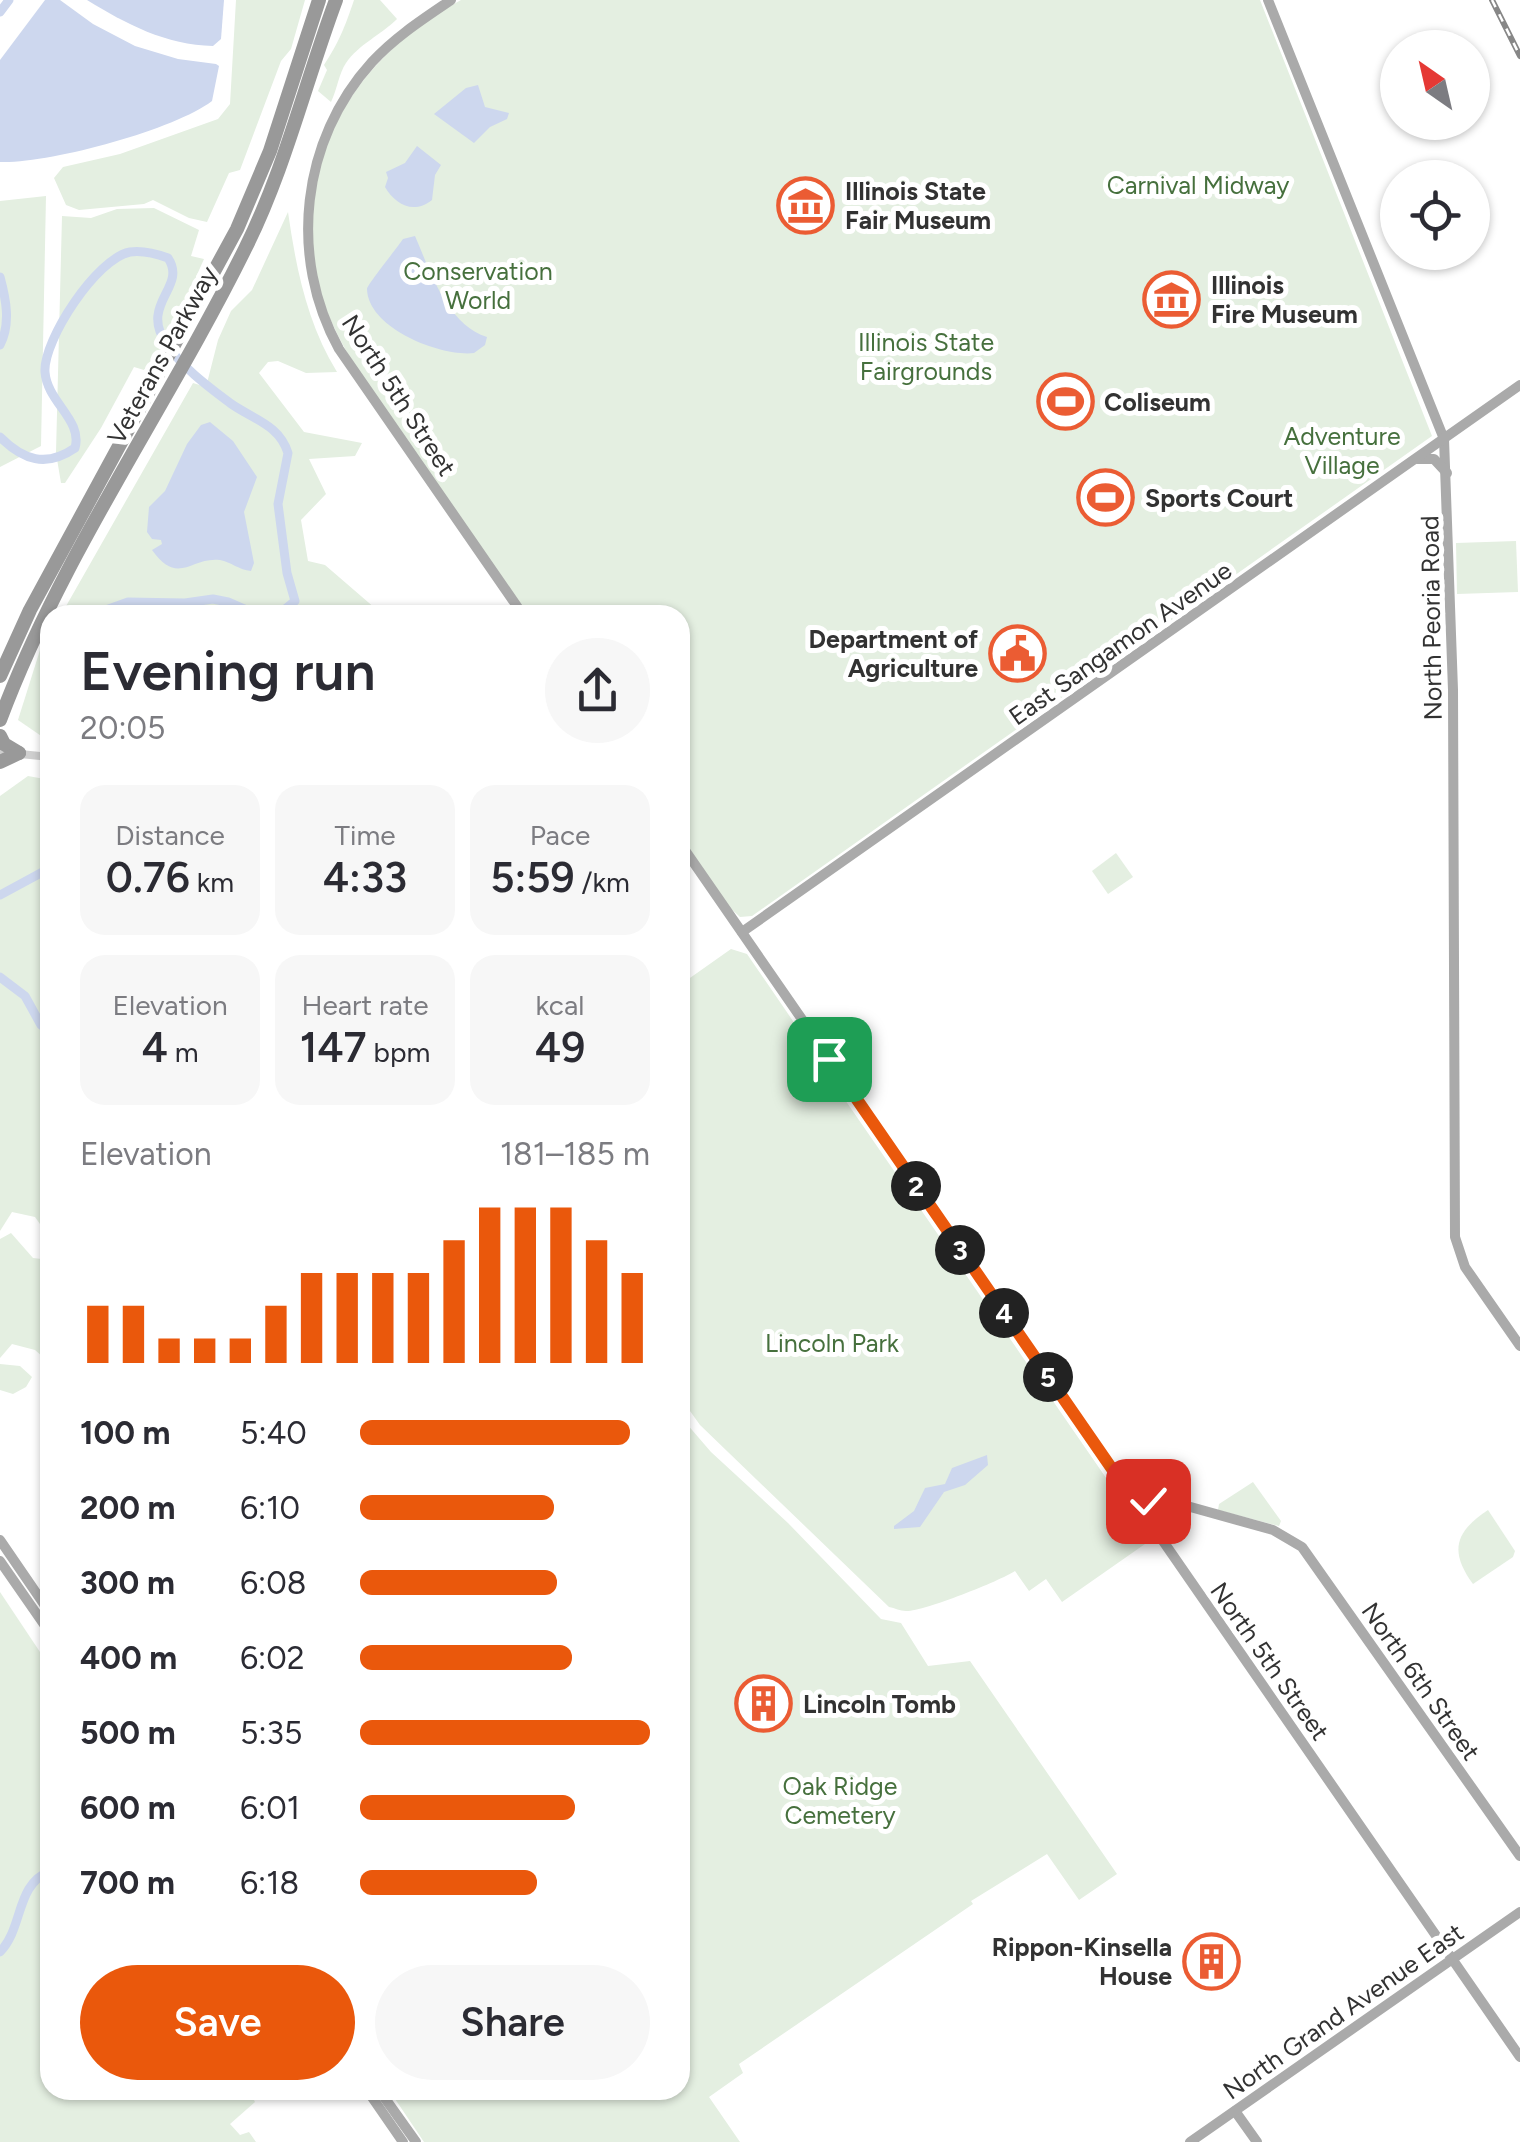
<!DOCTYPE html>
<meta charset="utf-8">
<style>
:root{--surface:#fff;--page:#f7f7f7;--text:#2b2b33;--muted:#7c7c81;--accent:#ea580c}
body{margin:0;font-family:Figtree,sans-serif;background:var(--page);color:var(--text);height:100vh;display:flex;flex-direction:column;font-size:38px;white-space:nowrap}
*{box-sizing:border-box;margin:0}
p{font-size:32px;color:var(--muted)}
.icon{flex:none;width:55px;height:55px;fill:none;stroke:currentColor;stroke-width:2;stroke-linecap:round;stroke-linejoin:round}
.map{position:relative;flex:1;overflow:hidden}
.drawer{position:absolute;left:40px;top:605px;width:650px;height:1495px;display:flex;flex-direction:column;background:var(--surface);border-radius:30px;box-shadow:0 2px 8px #0004}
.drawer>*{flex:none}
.needle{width:65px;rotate:326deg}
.fabs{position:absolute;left:1380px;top:30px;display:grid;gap:20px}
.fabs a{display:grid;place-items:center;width:110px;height:110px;border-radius:50%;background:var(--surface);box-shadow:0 2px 8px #0004;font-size:50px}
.pin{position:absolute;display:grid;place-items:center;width:85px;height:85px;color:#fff;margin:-42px;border-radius:20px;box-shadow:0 5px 15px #0006}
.km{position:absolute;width:50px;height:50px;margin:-25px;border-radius:50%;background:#222;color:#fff;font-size:28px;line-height:50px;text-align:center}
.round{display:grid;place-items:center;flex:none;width:105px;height:105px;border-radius:52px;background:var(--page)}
.headline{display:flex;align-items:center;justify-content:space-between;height:170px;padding:0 40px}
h1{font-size:55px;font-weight:600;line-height:75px}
.figures{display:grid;grid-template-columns:repeat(3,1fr);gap:15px;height:170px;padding:10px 40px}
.figures div{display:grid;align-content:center;border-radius:25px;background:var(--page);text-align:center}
.figures b{font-size:42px;font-weight:600}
.figures small{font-size:28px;font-weight:400}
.figures p{font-size:28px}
.chart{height:280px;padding:20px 40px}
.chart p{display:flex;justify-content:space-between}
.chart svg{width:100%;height:180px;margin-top:10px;stroke:var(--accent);stroke-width:6}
.action{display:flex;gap:20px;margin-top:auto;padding:20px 40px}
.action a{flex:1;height:115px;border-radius:60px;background:var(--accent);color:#fff;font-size:40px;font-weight:600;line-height:115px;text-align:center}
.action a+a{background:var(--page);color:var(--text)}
ul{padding:0 40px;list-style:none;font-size:32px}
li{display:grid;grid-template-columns:160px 120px 1fr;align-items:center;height:75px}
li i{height:25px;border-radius:12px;background:var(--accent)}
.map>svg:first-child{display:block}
.green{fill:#e4efe1}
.water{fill:#cdd7ee}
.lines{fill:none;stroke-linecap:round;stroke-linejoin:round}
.river{stroke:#cdd7ee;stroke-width:9}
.minor{stroke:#cfcfcf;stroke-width:8}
.major{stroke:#aaa;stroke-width:10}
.highway{stroke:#999;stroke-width:14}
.rail-casing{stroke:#878787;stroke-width:6}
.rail{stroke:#fff;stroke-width:2.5;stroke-dasharray:8;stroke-linecap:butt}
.route-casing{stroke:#fff;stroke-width:20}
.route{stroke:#ea580c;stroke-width:12}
.labels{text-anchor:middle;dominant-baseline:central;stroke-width:10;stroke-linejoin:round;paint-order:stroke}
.park-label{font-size:25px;fill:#46703d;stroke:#fff}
.poi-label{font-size:25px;font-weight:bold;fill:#323232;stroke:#fff;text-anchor:start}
.street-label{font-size:25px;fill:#323232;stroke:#fff}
</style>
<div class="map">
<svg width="1520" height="2142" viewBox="0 0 1520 2142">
<rect width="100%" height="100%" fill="#fff"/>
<g class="green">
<path d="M 236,0 L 305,0 L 291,49 L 281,61 L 240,170 L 229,173 L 207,222 L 189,218 L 153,200 L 144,204 L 79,210 L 66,205 L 54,178 L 63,167 L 120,154 L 218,119 L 230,104 Z"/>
<path d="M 354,0 L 380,0 L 397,19 C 382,34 358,45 346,63 C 339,73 337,90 331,102 L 318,91 L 327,70 L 324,65 C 339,42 345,27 354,0 Z"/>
<path d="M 461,0 L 1260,0 L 1432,436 L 752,916 L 740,917 L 727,905 L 680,837 L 680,615 L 527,615 L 356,368 C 340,340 323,310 317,278 C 293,157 356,57 461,0 Z"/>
<path d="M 46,196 L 41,446 L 0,467 L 0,201 Z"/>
<path d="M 154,208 L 199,230 L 191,256 L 204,259 L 196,277 L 192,298 L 170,338 L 156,333 L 164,349 L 153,368 L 144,370 L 134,367 L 101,428 L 65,483 L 61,483 L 56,453 L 62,216 L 91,218 L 117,209 Z"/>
<path d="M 288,212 C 296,268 307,323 337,372 L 306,373 L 278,361 L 268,362 L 259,373 L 304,432 L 362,443 L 355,456 L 309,459 L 326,494 L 301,520 L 308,561 L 325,565 L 383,615 L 61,615 L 193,383 L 206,387 L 218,340 L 231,311 L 252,290 Z"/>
<path d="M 1516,541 L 1518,592 L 1457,594 L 1456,543 Z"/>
<path d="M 50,634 L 50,742 L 18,720 L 40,650 Z"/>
<path d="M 28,776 L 50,780 L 50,1238 L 35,1217 L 12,1212 L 0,1231 L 0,796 Z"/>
<path d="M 1116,853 L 1133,877 L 1108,894 L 1092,871 Z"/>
<path d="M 731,949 L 747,954 L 1147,1537 L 1145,1544 L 1062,1602 L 1046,1579 L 1029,1591 L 1015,1571 C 1000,1581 922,1612 906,1611 C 900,1611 895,1608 889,1607 L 700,1425 L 680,1397 L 680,985 Z"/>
<path d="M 11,1233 L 33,1258 L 50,1260 L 50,1363 L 35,1350 L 12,1344 L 0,1358 L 0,1239 Z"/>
<path d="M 0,1364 L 20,1366 L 32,1377 L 26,1387 L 13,1394 L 0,1390 Z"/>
<path d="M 680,1416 L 711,1452 L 788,1523 L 881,1619 L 901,1623 L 928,1666 L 970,1661 L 1117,1874 L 1079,1900 L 1047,1854 L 971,1901 L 973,1904 L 739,2064 L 743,2073 L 709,2097 L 740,2142 L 424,2142 L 389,2090 L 680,2090 Z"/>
<path d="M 1253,1482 L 1281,1521 L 1279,1526 L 1218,1510 L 1219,1504 Z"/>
<path d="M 1488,1510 L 1515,1551 L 1513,1557 L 1473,1584 C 1449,1551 1455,1532 1488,1510 Z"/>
<path d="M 0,1592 L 50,1667 L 50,2090 L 249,2090 L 255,2102 L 230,2124 L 240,2135 L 249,2132 L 256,2142 L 0,2142 Z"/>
</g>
<g class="water">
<path d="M 45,0 L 60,0 L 93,24 L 135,46 L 178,59 L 216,64 L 219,66 L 212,101 C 174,130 48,164 0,162 L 0,60 Z"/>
<path d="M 87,0 L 224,0 L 221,39 L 213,46 C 166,45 126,24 87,0 Z"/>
<path d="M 478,85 L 485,107 L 509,113 L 507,119 L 490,127 L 474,143 L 434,114 L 466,88 Z"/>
<path d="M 417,146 L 441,165 L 435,175 L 432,200 C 413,215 395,204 385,187 L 388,178 L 386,172 L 405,163 Z"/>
<path d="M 415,236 C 431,273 447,324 487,337 L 485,345 L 474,353 C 442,357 368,329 367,289 C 367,285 397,248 403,239 Z"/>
<path d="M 210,422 L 233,441 L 257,477 L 244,512 L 254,563 L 251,571 C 239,570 231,562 220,560 C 192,556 178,587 152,550 L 162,544 L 161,540 L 152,539 L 147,532 L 149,507 L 165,491 L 187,444 L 201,425 Z"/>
<path d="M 987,1455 L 988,1465 L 965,1485 L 944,1492 L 920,1527 L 894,1529 L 894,1526 L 914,1511 L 925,1488 L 945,1484 L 952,1468 Z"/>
</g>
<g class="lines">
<g class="river">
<path d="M 0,12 L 9,0"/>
<path d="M 0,277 C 6,299 11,324 0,345"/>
<path d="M 0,437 C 23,460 46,468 75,448 C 83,420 47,402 45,372 C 43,340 97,258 130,252 C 143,250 157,254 168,258 C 188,288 138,303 167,345 C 183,368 209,387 230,403 C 252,419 279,424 288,453 L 278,504 L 287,573 L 295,601 L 278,615"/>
<path d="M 92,615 L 128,602 L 185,603 L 213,599 L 228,602 L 258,615"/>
<path d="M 0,895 L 50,868"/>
<path d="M 0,977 L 25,996 L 41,1025 L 50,1031"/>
<path d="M 0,1952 C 24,1927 15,1885 50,1871"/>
</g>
<path class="minor" d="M 0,752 L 50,757"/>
<g class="major">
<path d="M 451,0 C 423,19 395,37 372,62 C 301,140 288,257 339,349 L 523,615"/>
<path d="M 1268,0 L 1444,439 L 1453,690 L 1455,1237 L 1465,1267 L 1520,1346"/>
<path d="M 1417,459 L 1434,459 L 1447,473"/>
<path d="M 680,843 L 1520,2057"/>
<path d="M 742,932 L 1520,385"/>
<path d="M 1126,1489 L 1273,1530 L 1302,1547 L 1520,1856"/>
<path d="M 0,1540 L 50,1613"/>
<path d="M 0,1561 L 50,1633"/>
<path d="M 367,2090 L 403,2142"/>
<path d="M 379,2090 L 416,2142"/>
<path d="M 1235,2111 L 1257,2142"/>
<path d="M 1190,2142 L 1520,1912"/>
</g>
<g class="highway">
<path d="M 0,676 L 30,610 L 237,229 L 270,151 L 319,0"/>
<path d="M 0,720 C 62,554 167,407 245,249 C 285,169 305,83 336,0"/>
<path d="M 0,736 L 4,744 L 19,753"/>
<path d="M 0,762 L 19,753"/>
</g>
<defs>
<path id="rail" d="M 1492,0 L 1520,56"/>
</defs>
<use href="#rail" class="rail-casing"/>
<use href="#rail" class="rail"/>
</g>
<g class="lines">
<defs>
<path id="route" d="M 829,1059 L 1148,1521 L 1143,1508 L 1148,1501"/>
</defs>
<use href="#route" class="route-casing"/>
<use href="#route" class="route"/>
</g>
<defs>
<symbol id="museum-ring" viewBox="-11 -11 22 22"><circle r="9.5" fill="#fff" stroke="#eb5c33" stroke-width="1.5"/><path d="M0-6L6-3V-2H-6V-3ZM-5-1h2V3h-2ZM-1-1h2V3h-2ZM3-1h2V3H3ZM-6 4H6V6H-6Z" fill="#eb5c33"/></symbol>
<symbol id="stadium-ring" viewBox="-11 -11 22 22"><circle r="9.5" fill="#fff" stroke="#eb5c33" stroke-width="1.5"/><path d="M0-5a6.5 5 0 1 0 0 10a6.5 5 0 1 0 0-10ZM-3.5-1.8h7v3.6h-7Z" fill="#eb5c33"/></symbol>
<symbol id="civic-ring" viewBox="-11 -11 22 22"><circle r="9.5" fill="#fff" stroke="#eb5c33" stroke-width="1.5"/><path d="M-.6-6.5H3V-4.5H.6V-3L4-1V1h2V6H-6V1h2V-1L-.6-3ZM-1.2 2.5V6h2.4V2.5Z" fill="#eb5c33"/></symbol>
<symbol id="building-ring" viewBox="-11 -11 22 22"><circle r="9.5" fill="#fff" stroke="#eb5c33" stroke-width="1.5"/><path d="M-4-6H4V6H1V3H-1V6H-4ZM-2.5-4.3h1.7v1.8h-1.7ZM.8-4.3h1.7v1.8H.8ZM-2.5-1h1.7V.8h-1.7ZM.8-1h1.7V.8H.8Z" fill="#eb5c33"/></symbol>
</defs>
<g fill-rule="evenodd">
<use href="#museum-ring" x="774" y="174" width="63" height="63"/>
<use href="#museum-ring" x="1140" y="268" width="63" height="63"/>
<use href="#stadium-ring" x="1034" y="370" width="63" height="63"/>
<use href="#stadium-ring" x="1074" y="466" width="63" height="63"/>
<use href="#civic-ring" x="986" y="622" width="63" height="63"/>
<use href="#building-ring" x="732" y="1672" width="63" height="63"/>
<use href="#building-ring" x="1180" y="1930" width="63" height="63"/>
</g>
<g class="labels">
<g class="park-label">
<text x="1198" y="185">Carnival Midway</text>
<text x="478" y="271">Conservation<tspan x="478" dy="29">World</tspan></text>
<text x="926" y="342">Illinois State<tspan x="926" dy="29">Fairgrounds</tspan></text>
<text x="1342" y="436">Adventure<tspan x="1342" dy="29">Village</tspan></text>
<text x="832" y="1343">Lincoln Park</text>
<text x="840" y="1786">Oak Ridge<tspan x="840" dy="29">Cemetery</tspan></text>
</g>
<g class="poi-label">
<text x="845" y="191">Illinois State<tspan x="845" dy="29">Fair Museum</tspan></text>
<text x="1211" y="285">Illinois<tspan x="1211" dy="29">Fire Museum</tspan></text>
<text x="1104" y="402">Coliseum</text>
<text x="1145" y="498">Sports Court</text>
<text x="978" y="639" text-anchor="end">Department of<tspan x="978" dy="29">Agriculture</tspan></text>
<text x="803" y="1704">Lincoln Tomb</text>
<text x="1172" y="1947" text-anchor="end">Rippon-Kinsella<tspan x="1172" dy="29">House</tspan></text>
</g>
<g class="street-label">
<text transform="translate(162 355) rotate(-61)">Veterans Parkway</text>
<text transform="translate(399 395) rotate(57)">North 5th Street</text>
<text transform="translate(1431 618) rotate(-91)">North Peoria Road</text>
<text transform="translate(1120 643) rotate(-35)">East Sangamon Avenue</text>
<text transform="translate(1270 1661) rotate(55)">North 5th Street</text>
<text transform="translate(1421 1681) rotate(55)">North 6th Street</text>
<text transform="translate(1343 2011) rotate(-35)">North Grand Avenue East</text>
</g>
</g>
</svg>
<div class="fabs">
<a><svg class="needle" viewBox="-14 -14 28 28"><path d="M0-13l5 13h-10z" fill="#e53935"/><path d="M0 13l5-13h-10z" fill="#7c7c81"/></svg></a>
<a><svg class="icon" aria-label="locate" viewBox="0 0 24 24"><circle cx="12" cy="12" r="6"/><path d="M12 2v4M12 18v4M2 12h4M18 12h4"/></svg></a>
</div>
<div class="pin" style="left:829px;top:1059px;background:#1e9e55"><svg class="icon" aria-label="arrive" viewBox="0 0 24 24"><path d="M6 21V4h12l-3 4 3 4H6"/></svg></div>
<div class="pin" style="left:1148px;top:1501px;background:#d93025"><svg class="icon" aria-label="check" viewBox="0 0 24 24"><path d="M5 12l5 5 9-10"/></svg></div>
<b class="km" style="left:916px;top:1186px">2</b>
<b class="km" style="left:960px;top:1250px">3</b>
<b class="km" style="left:1004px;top:1313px">4</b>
<b class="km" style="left:1048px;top:1377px">5</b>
<section class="drawer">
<div class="headline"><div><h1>Evening run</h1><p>20:05</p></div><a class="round"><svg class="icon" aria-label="share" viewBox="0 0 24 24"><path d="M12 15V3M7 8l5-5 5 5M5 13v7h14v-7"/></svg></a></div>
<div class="figures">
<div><p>Distance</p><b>0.76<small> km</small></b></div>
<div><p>Time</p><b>4:33</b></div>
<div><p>Pace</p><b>5:59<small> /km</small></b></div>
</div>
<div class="figures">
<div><p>Elevation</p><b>4<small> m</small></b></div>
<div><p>Heart rate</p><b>147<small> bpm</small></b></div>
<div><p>kcal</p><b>49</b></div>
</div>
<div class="chart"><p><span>Elevation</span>181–185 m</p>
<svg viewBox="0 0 160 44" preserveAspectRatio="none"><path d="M5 44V30M15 44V30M25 44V38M35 44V38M45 44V38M55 44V30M65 44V22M75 44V22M85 44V22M95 44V22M105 44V14M115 44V6M125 44V6M135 44V6M145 44V14M155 44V22"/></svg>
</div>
<ul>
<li><b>100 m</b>5:40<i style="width:93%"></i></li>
<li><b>200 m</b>6:10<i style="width:67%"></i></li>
<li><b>300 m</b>6:08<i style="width:68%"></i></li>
<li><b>400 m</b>6:02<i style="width:73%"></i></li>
<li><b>500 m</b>5:35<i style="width:100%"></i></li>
<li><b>600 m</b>6:01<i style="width:74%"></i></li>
<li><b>700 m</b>6:18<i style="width:61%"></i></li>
</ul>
<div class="action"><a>Save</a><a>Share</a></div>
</section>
</div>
